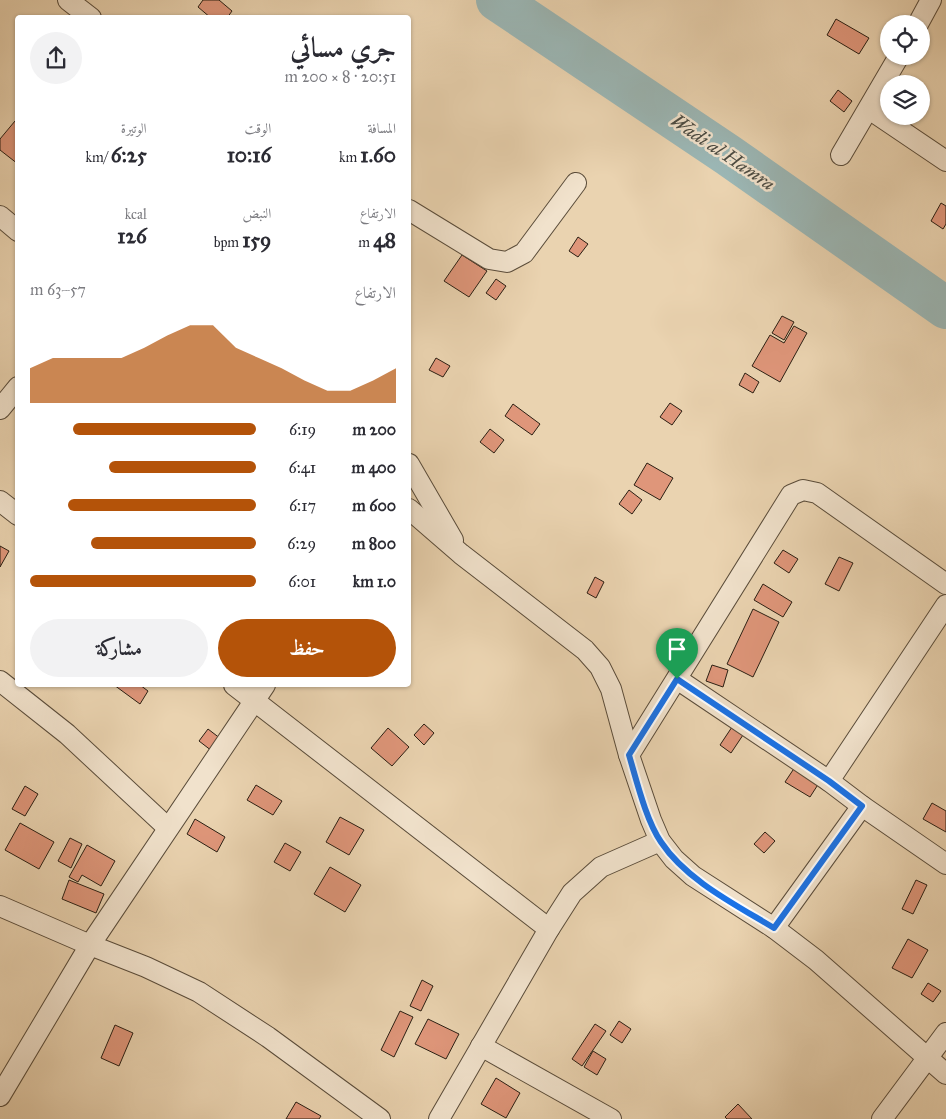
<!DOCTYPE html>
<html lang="ar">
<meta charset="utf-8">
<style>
:root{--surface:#fff;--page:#f2f2f3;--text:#2b2b33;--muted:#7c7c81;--accent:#b45309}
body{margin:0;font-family:"IM FELL Great Primer",Amiri,serif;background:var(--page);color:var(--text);direction:rtl;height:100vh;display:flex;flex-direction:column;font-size:19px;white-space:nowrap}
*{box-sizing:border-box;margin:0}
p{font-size:16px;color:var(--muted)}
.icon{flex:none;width:28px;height:28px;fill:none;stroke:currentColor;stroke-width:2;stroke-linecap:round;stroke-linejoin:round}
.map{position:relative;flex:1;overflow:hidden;direction:ltr}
.side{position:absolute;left:15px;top:15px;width:396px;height:672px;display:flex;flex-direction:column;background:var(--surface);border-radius:5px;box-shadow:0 1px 4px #0004;direction:rtl}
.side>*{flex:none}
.buttons{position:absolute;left:880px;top:15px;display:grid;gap:10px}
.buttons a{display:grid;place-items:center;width:50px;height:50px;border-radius:50%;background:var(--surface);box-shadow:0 1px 4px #0004;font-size:25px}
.pin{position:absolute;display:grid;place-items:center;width:42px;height:42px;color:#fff;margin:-51px -21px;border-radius:50% 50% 50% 0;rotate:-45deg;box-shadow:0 0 5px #0007}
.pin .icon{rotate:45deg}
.round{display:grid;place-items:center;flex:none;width:52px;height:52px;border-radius:26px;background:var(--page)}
.summary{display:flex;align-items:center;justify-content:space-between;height:85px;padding:0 15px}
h1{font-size:28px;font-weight:800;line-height:38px}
.metrics{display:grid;grid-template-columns:repeat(3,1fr);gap:8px;height:85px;padding:5px 15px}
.metrics div{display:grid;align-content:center}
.metrics b{font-size:21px;font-weight:800}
.metrics small{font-size:14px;font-weight:400}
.metrics p{font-size:14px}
.chart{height:140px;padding:10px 15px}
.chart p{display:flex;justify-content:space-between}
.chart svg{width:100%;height:90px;margin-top:5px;fill:var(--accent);opacity:.7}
.primary-button{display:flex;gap:10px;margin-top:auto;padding:10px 15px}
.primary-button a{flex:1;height:58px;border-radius:30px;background:var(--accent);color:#fff;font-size:20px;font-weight:800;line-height:58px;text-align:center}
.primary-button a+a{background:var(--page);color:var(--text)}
ul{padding:0 15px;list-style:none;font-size:16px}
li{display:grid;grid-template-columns:80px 60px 1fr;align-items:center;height:38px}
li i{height:12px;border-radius:6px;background:var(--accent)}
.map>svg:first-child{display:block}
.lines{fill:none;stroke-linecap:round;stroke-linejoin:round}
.river{stroke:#9bb6b4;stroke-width:42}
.building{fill:#df967a;stroke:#2a1f13}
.minor-casing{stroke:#5a4c3a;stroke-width:22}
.minor{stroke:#f1e2cc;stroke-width:20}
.route-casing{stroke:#fff;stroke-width:10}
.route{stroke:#1a73e8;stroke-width:6}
.labels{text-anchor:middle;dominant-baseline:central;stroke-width:5;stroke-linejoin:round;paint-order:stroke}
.water-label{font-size:19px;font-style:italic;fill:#4c4c43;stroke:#f1e2cc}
</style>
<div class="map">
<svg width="946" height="1119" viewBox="0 0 946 1119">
<rect width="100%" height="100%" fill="#ead3b0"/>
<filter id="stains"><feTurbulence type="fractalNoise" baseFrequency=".004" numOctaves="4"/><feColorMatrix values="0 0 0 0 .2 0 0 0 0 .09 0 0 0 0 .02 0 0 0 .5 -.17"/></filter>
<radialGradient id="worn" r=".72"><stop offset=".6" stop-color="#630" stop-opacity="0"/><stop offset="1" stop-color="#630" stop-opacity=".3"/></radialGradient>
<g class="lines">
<path class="river" d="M 497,0 L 728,155 L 946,308"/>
</g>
<g class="building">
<path d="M 203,0 L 219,0 L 232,11 L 227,18 L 211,18 L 198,7 Z"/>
<path d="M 836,19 L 869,38 L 859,54 L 827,35 Z"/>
<path d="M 838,90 L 852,101 L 844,112 L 830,101 Z"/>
<path d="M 15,121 L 18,123 L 18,164 L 0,150 L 0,139 Z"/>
<path d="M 941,203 L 946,206 L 946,224 L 943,229 L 931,221 Z"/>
<path d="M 578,237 L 588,244 L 578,257 L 569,251 Z"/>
<path d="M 462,255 L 487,271 L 469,297 L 444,281 Z"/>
<path d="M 496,279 L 506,286 L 496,300 L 486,293 Z"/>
<path d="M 782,316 L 794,322 L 784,340 L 772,333 Z"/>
<path d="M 794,326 L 807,333 L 780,382 L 752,366 L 770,335 L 784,343 Z"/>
<path d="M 436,358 L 450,366 L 443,377 L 429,370 Z"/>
<path d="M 745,373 L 759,382 L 753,393 L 739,385 Z"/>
<path d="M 670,403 L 682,411 L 672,425 L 660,417 Z"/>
<path d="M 513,404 L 540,424 L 532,435 L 505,416 Z"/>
<path d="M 490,429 L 504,440 L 494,453 L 480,442 Z"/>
<path d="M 647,463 L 673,478 L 660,500 L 634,485 Z"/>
<path d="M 629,490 L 642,500 L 632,514 L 619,504 Z"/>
<path d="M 0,546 L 9,551 L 0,567 Z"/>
<path d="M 783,550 L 798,559 L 789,573 L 774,563 Z"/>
<path d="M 839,557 L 853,563 L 839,591 L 825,584 Z"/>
<path d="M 595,577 L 604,582 L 596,598 L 587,593 Z"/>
<path d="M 763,584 L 792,602 L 783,617 L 754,600 Z"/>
<path d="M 753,609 L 779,622 L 753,677 L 727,664 Z"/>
<path d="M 712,665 L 728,670 L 723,687 L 706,681 Z"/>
<path d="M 114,685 L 140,685 L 148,691 L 140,704 Z"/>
<path d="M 424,724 L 434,733 L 424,745 L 414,735 Z"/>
<path d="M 734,724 L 745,732 L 731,753 L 720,745 Z"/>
<path d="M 388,728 L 409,747 L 392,766 L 371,748 Z"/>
<path d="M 208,729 L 221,739 L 212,751 L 199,741 Z"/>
<path d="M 795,767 L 819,783 L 810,797 L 785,782 Z"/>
<path d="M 256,785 L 282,801 L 273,815 L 247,800 Z"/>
<path d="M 25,786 L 38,794 L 25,816 L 12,809 Z"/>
<path d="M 932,803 L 946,811 L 946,832 L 923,819 Z"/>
<path d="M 340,817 L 364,830 L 349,855 L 326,842 Z"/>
<path d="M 195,819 L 225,837 L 217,852 L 187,834 Z"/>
<path d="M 20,823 L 54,842 L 39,869 L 5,850 Z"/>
<path d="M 765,832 L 775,841 L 764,853 L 754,844 Z"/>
<path d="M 70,838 L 82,844 L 71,868 L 58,861 Z"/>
<path d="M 285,843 L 301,852 L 290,871 L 274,862 Z"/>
<path d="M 87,845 L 115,861 L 101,886 L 82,875 L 78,882 L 69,877 Z"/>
<path d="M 330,867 L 361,885 L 345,912 L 314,894 Z"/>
<path d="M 69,880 L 104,894 L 96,913 L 62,899 Z"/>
<path d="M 916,880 L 927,885 L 913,914 L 902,909 Z"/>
<path d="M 908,939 L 928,950 L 912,978 L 892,968 Z"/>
<path d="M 422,980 L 433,986 L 421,1011 L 410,1006 Z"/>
<path d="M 928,983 L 941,991 L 933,1002 L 921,994 Z"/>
<path d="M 400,1011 L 413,1017 L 394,1057 L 381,1050 Z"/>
<path d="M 428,1019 L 459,1034 L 446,1059 L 415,1044 Z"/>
<path d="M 619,1021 L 631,1029 L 622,1043 L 610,1035 Z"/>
<path d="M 595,1024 L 606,1031 L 582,1066 L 572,1059 Z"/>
<path d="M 115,1025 L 133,1033 L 119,1066 L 101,1058 Z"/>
<path d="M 593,1051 L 606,1059 L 597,1075 L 584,1067 Z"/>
<path d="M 496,1078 L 520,1093 L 506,1118 L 481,1104 Z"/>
<path d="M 296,1102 L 321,1116 L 319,1119 L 286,1119 Z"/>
<path d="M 738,1104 L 752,1119 L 727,1119 L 725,1117 Z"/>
</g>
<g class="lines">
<defs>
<g id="minor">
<path d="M 68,0 L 91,18"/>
<path d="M 918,24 L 931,0"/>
<path d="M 869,109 L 946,161"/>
<path d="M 841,155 L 899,56"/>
<path d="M 409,210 L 489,259 L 507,262 L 524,253 L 576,183"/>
<path d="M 0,216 L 18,231"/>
<path d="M 0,409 L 18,387"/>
<path d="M 409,464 L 453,540"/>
<path d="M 0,501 L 18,515"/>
<path d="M 409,509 L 461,554 L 585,650 L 600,667 L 611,689 L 629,755 L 651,820 L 660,841 L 674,859 L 693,876 L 774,928 L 816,960 L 946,1074"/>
<path d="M 677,679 L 829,781 L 862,806 L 946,864"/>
<path d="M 0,681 L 67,734 L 168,828"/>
<path d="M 234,685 L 549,929"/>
<path d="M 629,755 L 791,495 L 803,490 L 817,493 L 946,584"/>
<path d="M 829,781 L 946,605"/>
<path d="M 0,906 L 90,945 L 146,967 L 199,992 L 268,1037 L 380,1119"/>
<path d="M 774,928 L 862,806"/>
<path d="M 481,1046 L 611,1119"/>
<path d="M 0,1096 L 90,945 L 265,685"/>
<path d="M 439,1119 L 549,929 L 572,893 L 601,867 L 660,841"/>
<path d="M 882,1119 L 946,1033"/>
</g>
</defs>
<use href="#minor" class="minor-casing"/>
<use href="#minor" class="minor"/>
</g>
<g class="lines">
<defs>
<path id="route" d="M 677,679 L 829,781 L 862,806 L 774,928 C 736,905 686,880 661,842 C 646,820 637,782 629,755 Z"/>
</defs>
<use href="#route" class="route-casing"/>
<use href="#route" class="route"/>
</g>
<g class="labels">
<g class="water-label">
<text transform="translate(723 152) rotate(34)">Wadi al Hamra</text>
</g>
</g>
<rect width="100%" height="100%" filter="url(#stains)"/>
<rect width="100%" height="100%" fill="url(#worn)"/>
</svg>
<div class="buttons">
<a><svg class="icon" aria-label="locate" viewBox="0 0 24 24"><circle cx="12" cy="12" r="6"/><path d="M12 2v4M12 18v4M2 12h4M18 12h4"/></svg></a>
<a><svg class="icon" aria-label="layers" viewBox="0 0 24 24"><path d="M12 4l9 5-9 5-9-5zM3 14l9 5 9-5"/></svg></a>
</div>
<div class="pin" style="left:677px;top:679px;background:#1e9e55"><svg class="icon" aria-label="arrive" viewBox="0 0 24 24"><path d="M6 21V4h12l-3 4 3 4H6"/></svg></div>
<section class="side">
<div class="summary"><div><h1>جري مسائي</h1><p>20:51 · 8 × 200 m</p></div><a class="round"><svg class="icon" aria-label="share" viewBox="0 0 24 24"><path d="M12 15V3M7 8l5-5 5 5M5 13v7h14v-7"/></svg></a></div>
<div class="metrics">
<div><p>المسافة</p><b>1.60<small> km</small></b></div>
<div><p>الوقت</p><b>10:16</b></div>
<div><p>الوتيرة</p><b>6:25<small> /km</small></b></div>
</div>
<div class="metrics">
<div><p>الارتفاع</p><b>48<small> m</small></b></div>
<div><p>النبض</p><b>159<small> bpm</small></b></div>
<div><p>kcal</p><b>126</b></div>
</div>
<div class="chart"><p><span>الارتفاع</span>57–63 m</p>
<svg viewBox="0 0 160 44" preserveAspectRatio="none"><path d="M0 44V27L10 22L20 22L30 22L40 22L50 17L60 11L70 6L80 6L90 17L100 22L110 27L120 33L130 38L140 38L150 33L160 27V44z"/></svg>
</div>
<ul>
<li><b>200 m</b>6:19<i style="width:81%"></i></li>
<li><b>400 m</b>6:41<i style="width:65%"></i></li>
<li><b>600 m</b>6:17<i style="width:83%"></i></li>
<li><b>800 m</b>6:29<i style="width:73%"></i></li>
<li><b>1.0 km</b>6:01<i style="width:100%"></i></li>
</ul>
<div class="primary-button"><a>حفظ</a><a>مشاركة</a></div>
</section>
</div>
